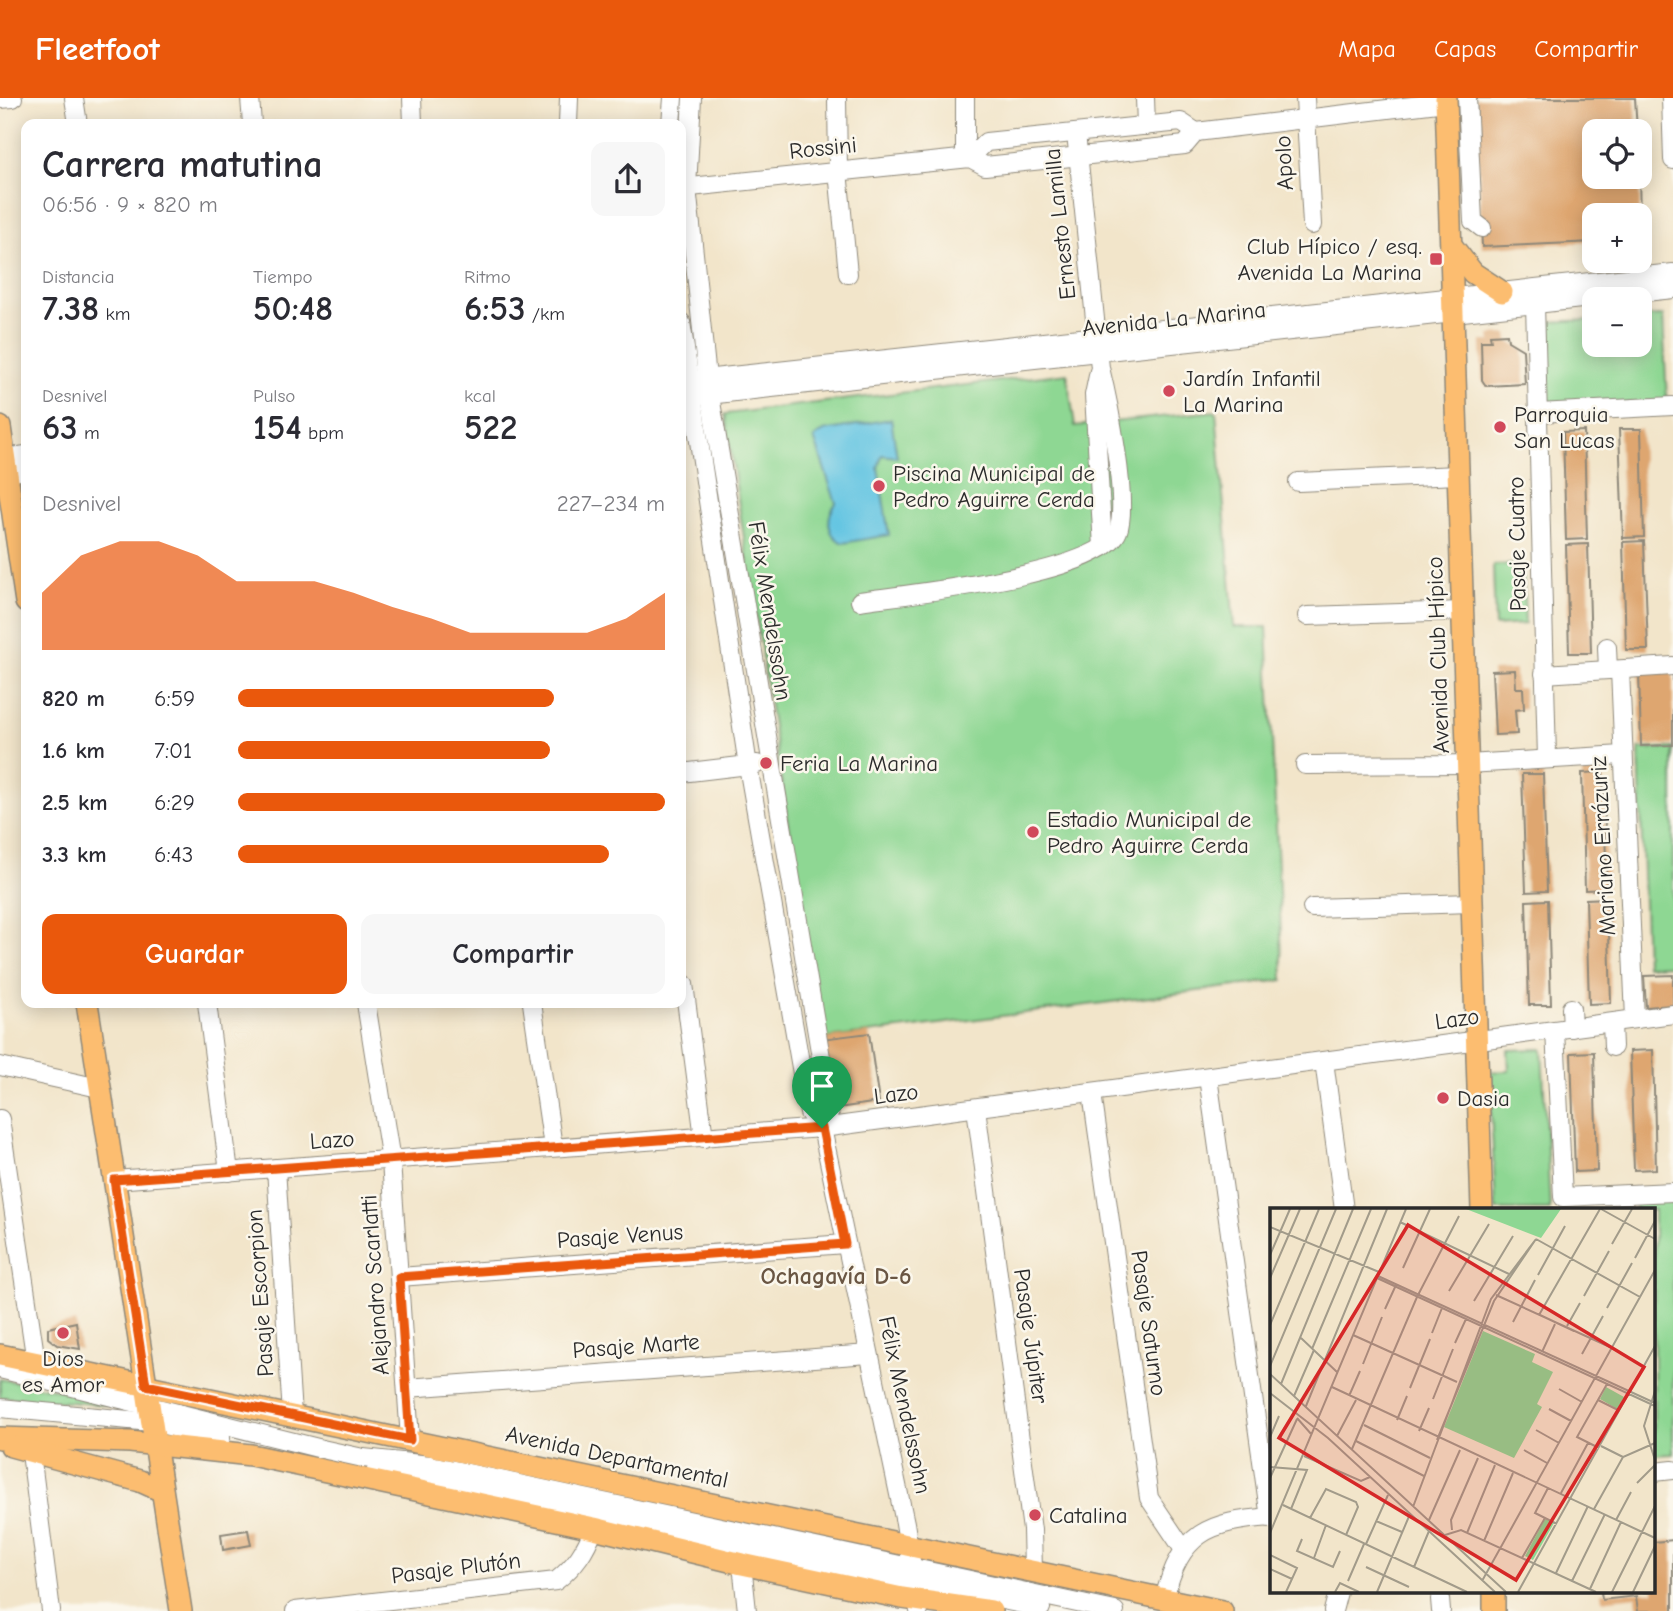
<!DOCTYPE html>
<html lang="es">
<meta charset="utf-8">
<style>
:root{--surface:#fff;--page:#f7f7f7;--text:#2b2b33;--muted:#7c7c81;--accent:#ea580c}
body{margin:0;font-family:"Comic Neue",sans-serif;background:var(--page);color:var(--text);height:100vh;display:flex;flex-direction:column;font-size:26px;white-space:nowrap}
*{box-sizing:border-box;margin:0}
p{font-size:23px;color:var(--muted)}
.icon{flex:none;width:38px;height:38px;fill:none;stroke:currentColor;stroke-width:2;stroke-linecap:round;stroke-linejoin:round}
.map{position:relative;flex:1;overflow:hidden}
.drawer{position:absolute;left:21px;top:21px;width:665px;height:889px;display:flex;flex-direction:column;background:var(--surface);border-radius:14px;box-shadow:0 4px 18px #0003}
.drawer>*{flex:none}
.fabs{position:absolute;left:1582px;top:21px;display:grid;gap:14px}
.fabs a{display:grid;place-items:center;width:70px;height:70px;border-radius:14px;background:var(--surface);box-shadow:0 4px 18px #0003;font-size:35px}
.pin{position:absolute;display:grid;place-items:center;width:60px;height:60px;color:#fff;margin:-72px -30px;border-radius:50% 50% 50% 0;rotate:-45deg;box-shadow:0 0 7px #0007}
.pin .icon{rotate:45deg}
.round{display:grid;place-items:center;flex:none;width:74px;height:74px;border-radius:14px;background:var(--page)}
.head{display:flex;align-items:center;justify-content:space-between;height:119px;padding:0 21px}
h1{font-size:38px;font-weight:700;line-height:52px}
.figures{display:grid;grid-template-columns:repeat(3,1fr);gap:10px;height:119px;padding:7px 21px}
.figures div{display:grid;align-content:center}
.figures b{font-size:35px;font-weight:700}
.figures small{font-size:19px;font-weight:400}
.figures p{font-size:19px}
.chart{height:196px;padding:14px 21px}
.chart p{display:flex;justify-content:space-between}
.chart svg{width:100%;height:126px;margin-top:7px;fill:var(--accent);opacity:.7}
.action{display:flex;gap:14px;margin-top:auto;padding:14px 21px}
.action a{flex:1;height:80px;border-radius:14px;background:var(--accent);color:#fff;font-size:28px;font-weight:700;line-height:80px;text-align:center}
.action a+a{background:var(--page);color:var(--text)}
ul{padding:0 21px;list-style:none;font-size:23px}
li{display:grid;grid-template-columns:112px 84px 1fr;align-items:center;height:52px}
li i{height:18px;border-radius:9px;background:var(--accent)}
header{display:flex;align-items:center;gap:42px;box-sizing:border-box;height:98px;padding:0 35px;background:var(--accent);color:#fff}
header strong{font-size:33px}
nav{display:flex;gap:38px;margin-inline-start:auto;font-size:24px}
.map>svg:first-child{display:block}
.green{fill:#8ed793;stroke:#5c815f;stroke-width:2}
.water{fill:#64c5e2;stroke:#487886;stroke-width:2}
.building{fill:#dea66f}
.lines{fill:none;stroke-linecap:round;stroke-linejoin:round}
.minor-casing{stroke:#8e887a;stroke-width:20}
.major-casing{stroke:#8e887a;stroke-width:24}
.minor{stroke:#fff;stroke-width:18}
.major{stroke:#fcbd6f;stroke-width:21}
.route-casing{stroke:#fff;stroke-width:14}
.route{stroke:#ea580c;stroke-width:9}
.poi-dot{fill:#d1495b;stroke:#fbf7ec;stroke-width:2.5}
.labels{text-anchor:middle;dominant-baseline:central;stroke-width:5;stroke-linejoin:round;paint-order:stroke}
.street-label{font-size:23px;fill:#2b2b2b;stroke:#fbf7ec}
.poi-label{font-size:23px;fill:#2b2b2b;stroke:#fbf7ec;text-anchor:start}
.neighbourhood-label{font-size:24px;font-weight:bold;fill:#6a5643;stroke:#fbf7ec}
.inset-road{fill:none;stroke:#a29b8a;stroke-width:2}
.view{fill:#d62828;fill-opacity:0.15;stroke:#d62828;stroke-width:3.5}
.inset-edge{fill:none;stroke:#2b2b2b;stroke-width:3.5}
</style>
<header>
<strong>Fleetfoot</strong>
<nav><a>Mapa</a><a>Capas</a><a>Compartir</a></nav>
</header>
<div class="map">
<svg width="1673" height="1513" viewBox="0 0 1673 1513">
<rect width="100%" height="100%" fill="#fbf7ec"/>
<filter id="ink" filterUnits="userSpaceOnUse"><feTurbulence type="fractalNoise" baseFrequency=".0143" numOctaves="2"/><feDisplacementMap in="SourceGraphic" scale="14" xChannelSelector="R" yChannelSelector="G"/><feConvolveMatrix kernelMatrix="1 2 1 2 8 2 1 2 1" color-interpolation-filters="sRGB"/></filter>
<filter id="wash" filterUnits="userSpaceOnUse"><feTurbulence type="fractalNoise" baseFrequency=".00686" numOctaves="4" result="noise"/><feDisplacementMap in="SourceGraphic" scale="28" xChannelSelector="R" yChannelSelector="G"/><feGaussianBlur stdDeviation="1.57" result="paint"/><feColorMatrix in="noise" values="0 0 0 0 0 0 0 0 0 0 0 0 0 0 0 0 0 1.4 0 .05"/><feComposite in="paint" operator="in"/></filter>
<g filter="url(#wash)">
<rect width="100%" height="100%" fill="#f2e5ca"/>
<g class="green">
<path d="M 1663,218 L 1667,304 L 1544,310 L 1540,224 L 1594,222 L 1594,247 L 1640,247 L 1640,219 Z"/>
<path d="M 1067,275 L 1075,328 L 1216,313 L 1234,529 L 1267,529 L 1283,882 L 821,941 L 725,316 Z"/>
<path d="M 1523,466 L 1525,526 L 1495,528 L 1493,467 Z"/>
<path d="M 1673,650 L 1673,867 L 1646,868 L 1639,651 Z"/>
<path d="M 1542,951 L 1550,1112 L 1496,1112 L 1489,974 L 1509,973 L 1508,952 Z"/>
<path d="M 1673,1098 L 1673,1356 L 1654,1357 L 1654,1112 L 1635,1112 L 1635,1100 Z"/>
<path d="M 0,1281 L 107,1301 L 109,1307 L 0,1299 Z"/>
</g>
<path class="water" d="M 891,321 L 897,359 L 882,357 L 878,370 L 889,437 L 843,445 C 826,437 826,419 836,405 L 814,340 L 824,333 Z"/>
<g id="blocks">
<g class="building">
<path d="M 1476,0 L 1635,0 L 1637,33 L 1594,33 L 1594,79 L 1639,79 L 1640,117 L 1594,117 L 1594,144 L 1482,149 Z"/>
<path d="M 1507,236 L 1508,243 L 1523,252 L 1525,286 L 1486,288 L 1482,282 L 1481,243 L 1491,243 L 1490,237 Z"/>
<path d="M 1619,331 L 1641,331 L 1644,439 L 1623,440 Z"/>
<path d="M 1584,333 L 1587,441 L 1566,442 L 1563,334 Z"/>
<path d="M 1644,443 L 1648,552 L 1626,552 L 1623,444 Z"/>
<path d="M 1588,446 L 1591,555 L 1569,555 L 1566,447 Z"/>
<path d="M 1515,572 L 1516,590 L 1523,590 L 1524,611 L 1515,612 L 1517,636 L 1495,637 L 1492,573 Z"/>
<path d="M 1673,572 L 1673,647 L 1641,648 L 1639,573 Z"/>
<path d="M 1603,674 L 1607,791 L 1585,792 L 1582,675 Z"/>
<path d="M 1522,676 L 1543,676 L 1547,793 L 1526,794 Z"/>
<path d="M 1608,800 L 1611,905 L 1589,906 L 1586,801 Z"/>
<path d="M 1548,802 L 1551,907 L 1529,907 L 1526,803 Z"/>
<path d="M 1673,877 L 1673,907 L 1646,909 L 1644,878 Z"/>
<path d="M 869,935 L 879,1004 L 831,1011 L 821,941 Z"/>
<path d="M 1653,952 L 1656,1071 L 1634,1072 L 1630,953 Z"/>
<path d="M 1594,954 L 1597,1073 L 1575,1074 L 1571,955 Z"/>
<path d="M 76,1224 L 80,1251 L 57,1247 L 48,1240 L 48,1230 Z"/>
<path d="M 248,1432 L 251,1447 L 223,1452 L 221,1436 Z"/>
<path d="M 1673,1442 L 1673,1513 L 1638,1513 L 1636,1498 L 1602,1502 L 1601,1494 L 1654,1494 L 1654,1444 Z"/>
</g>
</g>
</g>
<g filter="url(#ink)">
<use href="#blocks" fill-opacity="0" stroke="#8e887a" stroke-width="2"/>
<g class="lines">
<defs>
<g id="minor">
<path d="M 74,0 L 78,26"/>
<path d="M 250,0 L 252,26"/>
<path d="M 412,0 L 413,26"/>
<path d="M 692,0 L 687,89 L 707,280 L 830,1013 L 822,1030"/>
<path d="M 837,0 L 838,73 L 848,176"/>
<path d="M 965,0 L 965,60"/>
<path d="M 1145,0 L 1146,28"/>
<path d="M 1305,0 L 1312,127"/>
<path d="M 1467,0 L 1473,123 L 1482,130"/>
<path d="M 1671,0 L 1673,62"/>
<path d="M 0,1 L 13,0"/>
<path d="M 568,26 L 569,0"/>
<path d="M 671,26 L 673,0"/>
<path d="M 970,60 L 986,44 L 1181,24 L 1196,34 L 1446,4"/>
<path d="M 681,90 L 970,60 L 985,68 L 1185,47 L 1196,34"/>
<path d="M 1535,206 L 1547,660"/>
<path d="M 681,224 L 748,668 L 809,1015 L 822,1030 L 905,1425 L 919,1513"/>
<path d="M 1099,273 L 1094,297 L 1103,449"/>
<path d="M 695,282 L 1673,175"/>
<path d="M 699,298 L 1673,191"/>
<path d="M 1538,315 L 1673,308"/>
<path d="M 5,360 L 26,357"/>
<path d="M 7,375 L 26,372"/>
<path d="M 1298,384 L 1458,377"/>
<path d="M 860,503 C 907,496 1101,477 1118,433 C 1129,404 1108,302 1100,270 L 1076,35"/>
<path d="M 1307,518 L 1463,513"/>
<path d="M 1607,549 L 1608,572"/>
<path d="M 1620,572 L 1635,921"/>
<path d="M 1544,576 L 1673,568"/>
<path d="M 1305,667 L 1467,666 L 1623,657"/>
<path d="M 681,675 L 757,666"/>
<path d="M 1312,810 L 1472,805"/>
<path d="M 684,886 L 704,1040"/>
<path d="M 207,905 L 229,1074"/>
<path d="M 366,905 L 391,1063 L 410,1342"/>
<path d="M 532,905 L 553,1049"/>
<path d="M 1571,910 L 1572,930"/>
<path d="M 1612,925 L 1613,949"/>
<path d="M 1555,932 L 1563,1099 L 1673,1094"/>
<path d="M 1324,963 L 1344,1112"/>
<path d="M 0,968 L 99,990"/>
<path d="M 1208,979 L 1270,1420"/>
<path d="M 1092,995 L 1149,1400 L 1184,1452"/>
<path d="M 976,1010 L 1032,1432 L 1033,1473"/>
<path d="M 0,1021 L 36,1264"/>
<path d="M 276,1070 L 292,1317"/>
<path d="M 114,1082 L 822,1030 L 1673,916"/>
<path d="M 399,1179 L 845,1146"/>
<path d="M 0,1271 L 322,1351 L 363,1360 L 430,1367 L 1115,1513"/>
<path d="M 407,1290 L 869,1256"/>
<path d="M 0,1310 L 151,1324 L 221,1340"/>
<path d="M 31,1355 L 51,1513"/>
<path d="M 376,1372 L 1041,1510"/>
<path d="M 1654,1374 L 1673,1372"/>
<path d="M 742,1466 L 747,1513"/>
<path d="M 1164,1501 C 1181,1434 1207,1424 1272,1419"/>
<path d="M 1440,1501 L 1441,1513"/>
<path d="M 295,1513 L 556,1483 C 576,1467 585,1453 594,1430"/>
<path d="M 1333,1513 L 1338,1494"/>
</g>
<g id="major">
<path d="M 1446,0 L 1482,1112"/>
<path d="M 1452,148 L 1473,175 L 1502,194"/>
<path d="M 0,329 L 26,504"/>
<path d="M 87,905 L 181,1513"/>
<path d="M 0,1257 L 1222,1513"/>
<path d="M 0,1340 L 130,1344 L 251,1357 L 594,1430 L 742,1466 L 902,1500 L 991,1513"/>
<path d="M 11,1348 L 140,1383 L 162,1393"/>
<path d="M 1494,1494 L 1494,1513"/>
</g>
</defs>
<use href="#minor" class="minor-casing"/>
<use href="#major" class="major-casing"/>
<use href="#minor" class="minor"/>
<use href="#major" class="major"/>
</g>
</g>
<g class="lines" filter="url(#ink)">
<defs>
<path id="route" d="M 822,1030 L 845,1146 L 399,1179 L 410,1342 L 146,1287 L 114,1082 Z"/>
</defs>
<use href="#route" class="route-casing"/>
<use href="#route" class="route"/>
</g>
<g class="poi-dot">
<rect x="1429" y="154" width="14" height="14" rx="3.5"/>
<circle cx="1169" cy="293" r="7"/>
<circle cx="1500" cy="329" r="7"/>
<circle cx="879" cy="388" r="7"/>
<circle cx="766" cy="665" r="7"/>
<circle cx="1033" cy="734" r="7"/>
<circle cx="1443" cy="1000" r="7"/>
<circle cx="63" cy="1235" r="7"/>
<circle cx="1035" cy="1417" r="7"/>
</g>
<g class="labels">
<g class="street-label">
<text transform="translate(823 50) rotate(-6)">Rossini</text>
<text transform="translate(1284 65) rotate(-93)">Apolo</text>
<text transform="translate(1060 126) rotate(-96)">Ernesto Lamilla</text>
<text transform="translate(1174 221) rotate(-6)">Avenida La Marina</text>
<text transform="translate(1517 446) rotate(-91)">Pasaje Cuatro</text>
<text transform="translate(770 513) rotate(81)">Félix Mendelssohn</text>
<text transform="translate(1438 557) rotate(-92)">Avenida Club Hípico</text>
<text transform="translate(1603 748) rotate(-93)">Mariano Errázuriz</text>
<text transform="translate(1457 921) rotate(-8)">Lazo</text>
<text transform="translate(896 996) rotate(-7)">Lazo</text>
<text transform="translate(332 1042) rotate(-4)">Lazo</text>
<text transform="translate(620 1138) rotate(-4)">Pasaje Venus</text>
<text transform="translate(375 1187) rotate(-94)">Alejandro Scarlatti</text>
<text transform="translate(260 1195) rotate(-94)">Pasaje Escorpion</text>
<text transform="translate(1149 1225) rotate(82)">Pasaje Saturno</text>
<text transform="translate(1031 1238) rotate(82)">Pasaje Júpiter</text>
<text transform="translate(636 1248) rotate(-4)">Pasaje Marte</text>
<text transform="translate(905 1307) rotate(78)">Félix Mendelssohn</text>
<text transform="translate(617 1359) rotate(12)">Avenida Departamental</text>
<text transform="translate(456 1470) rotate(-7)">Pasaje Plutón</text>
</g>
<g class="poi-label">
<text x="1422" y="148" text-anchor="end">Club Hípico / esq.<tspan x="1422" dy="26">Avenida La Marina</tspan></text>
<text x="1183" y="280">Jardín Infantil<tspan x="1183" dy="26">La Marina</tspan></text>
<text x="1514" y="316">Parroquia<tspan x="1514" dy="26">San Lucas</tspan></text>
<text x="893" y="375">Piscina Municipal de<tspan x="893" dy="26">Pedro Aguirre Cerda</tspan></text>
<text x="780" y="665">Feria La Marina</text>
<text x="1047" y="721">Estadio Municipal de<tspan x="1047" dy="26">Pedro Aguirre Cerda</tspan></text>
<text x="1457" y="1000">Dasia</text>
<text x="63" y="1260" text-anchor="middle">Dios<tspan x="63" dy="26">es Amor</tspan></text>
<text x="1049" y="1417">Catalina</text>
</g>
<g class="neighbourhood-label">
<text x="836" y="1178">Ochagavía D-6</text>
</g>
</g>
<g transform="translate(1270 1110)">
<rect width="385" height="385" fill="#f2e5ca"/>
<path d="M 196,1 L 291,1 L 271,30 ZM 213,123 L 265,146 L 262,154 L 283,164 L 267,196 L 272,199 L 244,250 L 174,219 ZM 336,179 L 354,189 L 347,201 L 330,191 ZM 275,311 L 284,315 L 263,352 L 255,348 Z" fill="#8ed793"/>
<path class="inset-road" d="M 331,1 L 385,31M 130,14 L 239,66M 0,19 L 109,64M 266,31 L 370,89M 342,36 L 362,1M 0,47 L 20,1M 365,50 L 385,13M 133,60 L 160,1M 268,67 L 295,18M 108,68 L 385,195M 0,70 L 30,1M 107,70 L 385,198M 179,83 L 219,16M 226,87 L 342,140M 314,88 L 339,43M 204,93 L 243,28M 337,100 L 362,55M 115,101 L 126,77M 269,107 L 330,1M 270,107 L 304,123M 243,114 L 265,72M 0,117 L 49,1M 297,118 L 310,95M 162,125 L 172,100M 83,127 L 187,174M 31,130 L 67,164M 185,135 L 196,111M 42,141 L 101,1M 272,144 L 285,116M 312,146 L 333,108M 93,156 L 112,109M 0,158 L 66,1M 0,166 L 236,384M 11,176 L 83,1M 62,179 L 385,330M 140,180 L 160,131M 289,181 L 312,194M 385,183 L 374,218 L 385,252M 0,185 L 58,230 L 225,384M 24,188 L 44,142M 79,188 L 90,163M 163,191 L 183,141M 328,192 L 350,203M 36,198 L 117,1M 279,201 L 301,213M 27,210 L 42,227M 127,212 L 137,188M 94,217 L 160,250M 266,222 L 289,235M 149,223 L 159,200M 67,228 L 86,192M 0,229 L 9,208M 167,232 L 224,93 L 266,31M 86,233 L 154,268M 331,238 L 353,249M 329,240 L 307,229 L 337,176M 82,241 L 147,89 L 189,8M 254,242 L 277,255M 34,248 L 91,273 L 100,269M 0,259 L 37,262 L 21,301M 0,270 L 27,211M 367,275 L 385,257M 278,280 L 265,305 L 287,316M 291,285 L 318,235M 13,297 L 197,384M 143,299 L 221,91 L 266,31M 324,301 L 353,249 L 385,235M 40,310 L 56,281 L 86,294 L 88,299 L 76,327M 159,312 L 190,242M 346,312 L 361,284M 106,313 L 132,324M 182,322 L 181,312 L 208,250M 0,325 L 136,1M 197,325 L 225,257M 175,327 L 191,322 L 326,384M 32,331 L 27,343 L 63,359 L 70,343M 214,333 L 243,265M 96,336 L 118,287M 0,347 L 27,360 L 16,384M 44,350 L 56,317M 252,350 L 275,310M 96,359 L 139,379M 144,359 L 159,323M 0,361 L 22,371M 286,365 L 318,298M 78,373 L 94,336M 212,373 L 385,62M 302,373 L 335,306M 320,381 L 351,314M 65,384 L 70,375 L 89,384M 107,384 L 140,306M 248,384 L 385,138M 342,384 L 385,298M 363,384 L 385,338"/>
<path class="view" d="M 138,17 L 374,159 L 246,372 L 9,230 Z"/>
<rect width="385" height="385" class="inset-edge"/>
</g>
</svg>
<div class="fabs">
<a><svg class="icon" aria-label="locate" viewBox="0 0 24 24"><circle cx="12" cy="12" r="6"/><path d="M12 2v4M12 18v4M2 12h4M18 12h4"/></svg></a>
<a>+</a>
<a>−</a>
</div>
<div class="pin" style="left:822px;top:1030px;background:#1e9e55"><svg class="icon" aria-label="arrive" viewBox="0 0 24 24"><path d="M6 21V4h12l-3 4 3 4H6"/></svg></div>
<section class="drawer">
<div class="head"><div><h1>Carrera matutina</h1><p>06:56 · 9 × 820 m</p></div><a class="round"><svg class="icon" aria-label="share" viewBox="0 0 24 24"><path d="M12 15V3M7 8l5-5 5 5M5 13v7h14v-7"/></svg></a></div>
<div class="figures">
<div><p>Distancia</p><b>7.38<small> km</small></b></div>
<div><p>Tiempo</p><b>50:48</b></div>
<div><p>Ritmo</p><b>6:53<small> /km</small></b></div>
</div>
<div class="figures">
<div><p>Desnivel</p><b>63<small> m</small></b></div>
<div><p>Pulso</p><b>154<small> bpm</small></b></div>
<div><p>kcal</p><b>522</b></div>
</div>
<div class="chart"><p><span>Desnivel</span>227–234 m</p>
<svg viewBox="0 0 160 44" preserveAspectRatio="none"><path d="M0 44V24L10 11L20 6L30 6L40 11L50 20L60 20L70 20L80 24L90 29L100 33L110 38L120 38L130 38L140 38L150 33L160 24V44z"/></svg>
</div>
<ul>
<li><b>820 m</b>6:59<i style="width:74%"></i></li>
<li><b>1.6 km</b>7:01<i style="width:73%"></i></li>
<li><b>2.5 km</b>6:29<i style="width:100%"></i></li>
<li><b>3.3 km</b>6:43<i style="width:87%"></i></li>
</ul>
<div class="action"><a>Guardar</a><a>Compartir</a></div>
</section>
</div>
